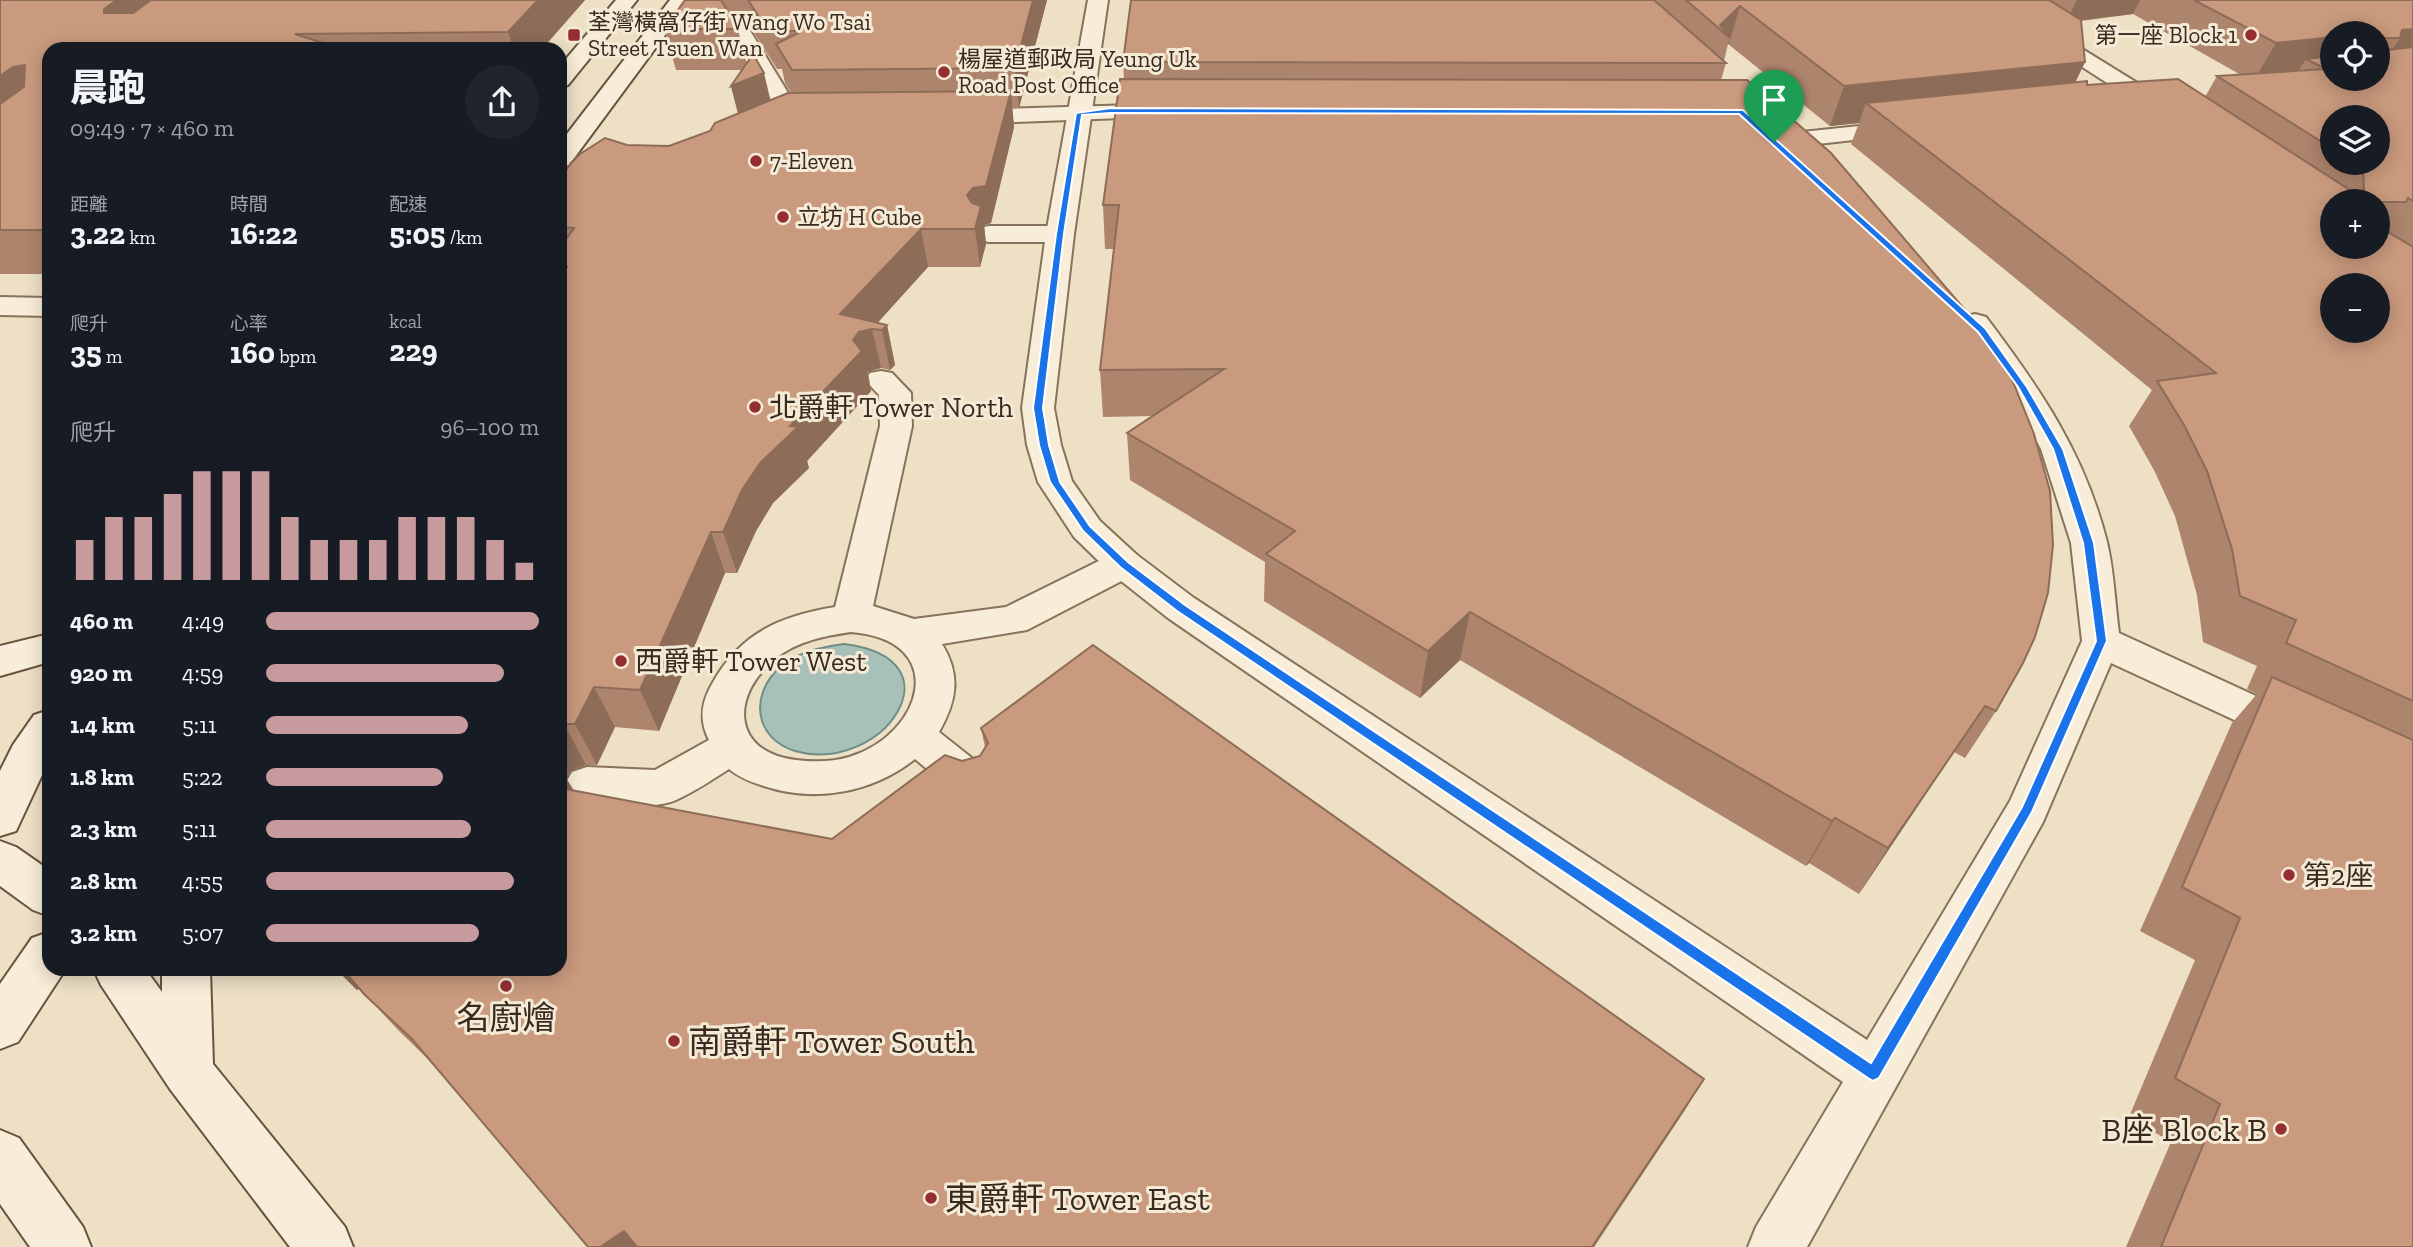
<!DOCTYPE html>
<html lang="zh-TW">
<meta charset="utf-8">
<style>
:root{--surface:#171b24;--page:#20242c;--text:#f1f3f6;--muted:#9ea1a6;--accent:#c79a9e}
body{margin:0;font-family:"Zilla Slab","Noto Sans TC",serif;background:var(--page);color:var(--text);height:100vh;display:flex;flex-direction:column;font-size:26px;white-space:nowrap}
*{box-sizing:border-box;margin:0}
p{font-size:23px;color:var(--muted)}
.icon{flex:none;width:38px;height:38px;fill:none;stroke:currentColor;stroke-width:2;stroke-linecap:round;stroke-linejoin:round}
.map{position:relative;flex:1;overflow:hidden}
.drawer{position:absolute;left:42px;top:42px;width:525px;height:934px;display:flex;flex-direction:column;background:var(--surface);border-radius:21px;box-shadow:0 4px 18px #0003}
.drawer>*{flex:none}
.tools{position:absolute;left:2320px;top:21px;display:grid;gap:14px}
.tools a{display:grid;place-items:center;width:70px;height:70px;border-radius:50%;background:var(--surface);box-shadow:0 4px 18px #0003;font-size:35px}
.pin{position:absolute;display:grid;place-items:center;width:60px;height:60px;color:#fff;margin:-72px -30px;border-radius:50% 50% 50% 0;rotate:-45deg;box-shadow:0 0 7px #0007}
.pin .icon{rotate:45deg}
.round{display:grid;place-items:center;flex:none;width:74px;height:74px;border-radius:37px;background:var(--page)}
.overview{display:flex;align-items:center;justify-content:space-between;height:119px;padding:0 28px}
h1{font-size:38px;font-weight:800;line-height:52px}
.metrics{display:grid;grid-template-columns:repeat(3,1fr);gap:10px;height:119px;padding:7px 28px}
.metrics div{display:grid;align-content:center}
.metrics b{font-size:30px;font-weight:800}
.metrics small{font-size:19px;font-weight:400}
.metrics p{font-size:19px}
.chart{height:196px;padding:14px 28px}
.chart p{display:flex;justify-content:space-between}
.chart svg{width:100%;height:126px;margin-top:7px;stroke:var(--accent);stroke-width:6}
ul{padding:0 28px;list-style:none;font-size:23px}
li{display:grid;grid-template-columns:112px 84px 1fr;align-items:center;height:52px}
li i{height:18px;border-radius:9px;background:var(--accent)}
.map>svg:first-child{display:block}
.water{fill:#a7c0b8;stroke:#6e8e85;stroke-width:2}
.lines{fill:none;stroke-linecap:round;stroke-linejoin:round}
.service-casing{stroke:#87725c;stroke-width:4}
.pedestrian-casing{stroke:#87725c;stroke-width:4}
.minor-casing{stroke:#87725c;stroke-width:4}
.secondary-casing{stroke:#69533f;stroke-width:4}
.service{fill:#f8edd8;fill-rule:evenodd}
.pedestrian{fill:#f8edd8;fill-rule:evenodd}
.minor{fill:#f8edd8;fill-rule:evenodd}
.secondary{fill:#f8edd8;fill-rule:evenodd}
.wall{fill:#ad846c;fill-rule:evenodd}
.shaded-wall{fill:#8d6c58}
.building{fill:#c99a7d;stroke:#8d6c58;stroke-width:2;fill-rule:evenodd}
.route{fill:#1a73e8;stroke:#fff;stroke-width:2;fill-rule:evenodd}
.poi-dot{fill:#942e32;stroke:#f4ead5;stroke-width:2.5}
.labels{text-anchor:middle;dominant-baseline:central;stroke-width:6;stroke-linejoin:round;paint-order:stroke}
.far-poi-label{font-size:23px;fill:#382a1f;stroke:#f4ead5;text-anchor:start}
.poi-label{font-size:28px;fill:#382a1f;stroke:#f4ead5;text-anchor:start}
.near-poi-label{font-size:33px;fill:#382a1f;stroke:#f4ead5;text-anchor:start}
</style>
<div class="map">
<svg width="2413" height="1247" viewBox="0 0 2413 1247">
<rect width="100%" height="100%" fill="#ede0c5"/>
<path class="water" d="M 844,644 C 965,659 881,776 795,751 C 755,739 749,696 779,668 C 797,652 821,647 844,644 Z"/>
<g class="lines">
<defs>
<g id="service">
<path d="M 989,226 L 1060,226 L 1070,228 L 1074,234 L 1070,240 L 1060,242 L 989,242 L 979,240 L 975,234 L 979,228 Z"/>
<path d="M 881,371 L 892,373 L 911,393 L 912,426 L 873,606 L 914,619 L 1006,607 L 1111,555 L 1124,551 L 1137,555 L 1142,564 L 1137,573 L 1027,630 L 942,644 C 961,675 957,701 939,732 L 987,770 L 993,782 L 987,794 L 972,799 L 957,794 L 915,759 C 872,793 815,803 764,786 C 751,782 740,778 729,769 C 712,780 694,792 676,800 C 653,811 596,804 572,796 L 565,784 L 572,772 L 587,767 L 655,770 L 709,740 C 699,721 701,703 712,684 C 740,633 780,616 835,607 L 880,426 L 879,395 L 865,380 L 870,373 ZM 851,632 C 951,640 923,735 849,757 C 833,762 813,762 796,760 C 730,752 731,694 776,658 C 798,641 824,636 851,632 Z"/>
</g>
<g id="pedestrian">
<path d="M 687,22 L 746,24 L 804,119 L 801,124 L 792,126 L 783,124 L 731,35 L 679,33 L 676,28 L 679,23 Z"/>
<path d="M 1168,104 L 1176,106 L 1180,111 L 1176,116 L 963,124 L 954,122 L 951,117 L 954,112 L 963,110 Z"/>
</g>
<g id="minor">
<path d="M 1088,0 L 1108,0 L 1074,234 L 1054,408 L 1061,445 L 1072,481 L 1100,521 L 1137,555 L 1194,598 L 1867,1040 L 2010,801 L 2082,641 L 2071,543 L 2041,449 L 2007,388 L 1960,323 L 1964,317 L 1975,314 L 1986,317 C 2041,390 2084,452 2107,542 C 2114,571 2115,603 2119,633 L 2308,720 L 2314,731 L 2308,742 L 2293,747 L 2111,663 L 2043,822 L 1807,1247 L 1748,1247 L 1756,1227 L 1843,1082 L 1168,618 L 1111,573 L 1074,537 L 1038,482 L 1027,445 L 1022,408 L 1046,234 Z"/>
<path d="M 1978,0 L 2003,0 L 2173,105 L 2177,110 L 2173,115 L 2165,117 L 2157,115 Z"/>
<path d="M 1907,121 L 1916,123 L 1919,128 L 1916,133 L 1774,149 L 1765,147 L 1762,142 L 1765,137 L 1774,135 Z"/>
<path d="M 0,297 L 49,298 L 49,316 L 0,315 Z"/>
</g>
<g id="secondary">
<path d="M 616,0 L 637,0 L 568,85 L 560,87 L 560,66 Z"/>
<path d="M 670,0 L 691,0 L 569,165 L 560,168 L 560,143 Z"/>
<path d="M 49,634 L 49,662 L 0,676 L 0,646 Z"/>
<path d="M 49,710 L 49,760 L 16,831 L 0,836 L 0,771 L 13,745 L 34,715 Z"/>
<path d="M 0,841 L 16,847 L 49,870 L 49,916 L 33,910 L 0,886 Z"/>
<path d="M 49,932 L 49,970 L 65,970 L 18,1042 L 0,1049 L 0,984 L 32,938 Z"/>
<path d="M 94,970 L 146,970 L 162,992 L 162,970 L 210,970 L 213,1064 L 345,1227 L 353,1247 L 290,1247 L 170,1089 L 101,985 Z"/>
<path d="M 0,1130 L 19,1138 L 83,1227 L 91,1247 L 30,1247 L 0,1204 Z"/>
</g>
</defs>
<use href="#service" class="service-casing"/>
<use href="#pedestrian" class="pedestrian-casing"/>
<use href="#minor" class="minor-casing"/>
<use href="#secondary" class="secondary-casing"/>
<use href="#service" class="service"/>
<use href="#pedestrian" class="pedestrian"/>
<use href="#minor" class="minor"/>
<use href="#secondary" class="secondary"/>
</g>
<g class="wall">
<path d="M 0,0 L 585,0 L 542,49 L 49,49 L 49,274 L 0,274 Z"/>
<path d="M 685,0 L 1047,0 L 1019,108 L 1012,108 L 1014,127 L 991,223 L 984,225 L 986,244 L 980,267 L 928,267 L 877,323 L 887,325 L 895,365 L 890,370 L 881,368 L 868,371 L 871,391 L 807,461 L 809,468 L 773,503 L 756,531 L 737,573 L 725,573 L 659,731 L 615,727 L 597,765 L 586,765 L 570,771 L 566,778 L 574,791 L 832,839 L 962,761 L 980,756 L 985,747 L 981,728 L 1683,1113 L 430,1061 L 399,1031 L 359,988 L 357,990 L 337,970 L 560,970 L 562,272 L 560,268 L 560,179 L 627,145 L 669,146 L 710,131 L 738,113 L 731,86 L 742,70 L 676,70 L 664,29 ZM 734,22 L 748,23 L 777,69 L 782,69 L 785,83 L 791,93 L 771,100 L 746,63 L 738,29 Z"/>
<path d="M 1131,0 L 2413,0 L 2413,1247 L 2126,1247 L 2171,1142 L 2129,1117 L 2195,960 L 2140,931 L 2232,723 L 2257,694 L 2247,689 L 2257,666 L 2203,642 L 2197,595 L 2175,516 L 2154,470 L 2129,426 L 2152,390 L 1851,144 L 1859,123 L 1830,126 L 1728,44 L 1724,61 L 1726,63 L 1721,80 L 1996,711 L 1965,758 L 1954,752 L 1859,894 L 1809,863 L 1806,866 L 1460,660 L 1420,698 L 1264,601 L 1265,562 L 1130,480 L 1127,433 L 1152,416 L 1103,417 L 1100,370 L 1114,249 L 1105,249 L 1103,205 L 1124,79 L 1123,62 ZM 2133,14 L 2241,75 L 2217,76 L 2205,97 L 2087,85 L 2075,82 L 2085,62 L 2081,21 ZM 2333,33 L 2378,33 L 2378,79 L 2333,79 ZM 2333,117 L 2378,163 L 2333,163 ZM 2333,201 L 2378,201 L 2378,247 Z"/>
</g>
<g class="shaded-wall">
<path d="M 117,0 L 189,0 L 126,47 L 104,13 L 104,9 Z"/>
<path d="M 538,0 L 585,0 L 542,49 L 514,49 L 508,32 Z"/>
<path d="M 1033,0 L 1047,0 L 1019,108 L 1015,68 Z"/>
<path d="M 2077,0 L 2140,0 L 2133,14 L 2066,22 Z"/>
<path d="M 1740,6 L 1729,44 L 1728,44 L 1730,38 L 1720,25 Z"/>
<path d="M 2413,29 L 2413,64 L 2381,68 L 2400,38 L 2402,30 Z"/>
<path d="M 2333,37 L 2333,73 L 2306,59 L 2294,78 L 2253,82 L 2276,43 Z"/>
<path d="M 2085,62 L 2066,102 L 1866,103 L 1859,123 L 1830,126 L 1844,86 Z"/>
<path d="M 25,65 L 49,102 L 0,135 L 0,76 L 13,67 Z"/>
<path d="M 764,73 L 774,115 L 742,129 L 731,86 Z"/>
<path d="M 1011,91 L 1014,127 L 991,223 L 984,225 L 986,244 L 980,267 L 975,229 L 967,195 Z"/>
<path d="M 921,229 L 928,267 L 872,329 L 881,368 L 867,372 L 871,391 L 807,461 L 809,468 L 773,503 L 756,531 L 737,573 L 723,532 L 742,490 L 761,462 L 790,426 L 840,314 Z"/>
<path d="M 887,325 L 895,365 L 890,370 L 882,330 Z"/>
<path d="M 711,532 L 725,573 L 659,731 L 640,690 Z"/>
<path d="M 1470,612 L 1460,660 L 1420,698 L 1428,651 Z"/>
<path d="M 594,687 L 615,727 L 597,765 L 575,724 Z"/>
<path d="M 1985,706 L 1954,752 L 1859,894 L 1888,848 Z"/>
<path d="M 564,724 L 586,765 L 570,771 L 566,778 L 580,801 L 560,812 L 560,725 Z"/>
<path d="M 1835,818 L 1809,863 L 1806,866 L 1832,821 Z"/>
<path d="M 337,970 L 345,970 L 361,987 L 357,990 Z"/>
<path d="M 1704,1079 L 1683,1113 L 1594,1247 L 1592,1247 Z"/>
<path d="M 624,1231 L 639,1247 L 600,1247 Z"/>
</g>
<g class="building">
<path d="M 0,0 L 117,0 L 104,9 L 104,13 L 133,13 L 151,0 L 538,0 L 508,32 L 295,34 L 342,49 L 49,49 L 49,230 L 0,230 L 0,104 L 24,87 L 25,65 L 13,67 L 0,76 Z"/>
<path d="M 685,0 L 721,0 L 738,29 L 664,29 Z"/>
<path d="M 748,0 L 1033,0 L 1015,68 L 792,70 L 776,44 L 802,31 L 768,31 Z"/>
<path d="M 1131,0 L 1654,0 L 1726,63 L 1123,62 Z"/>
<path d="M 1686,0 L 2049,0 L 2081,20 L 2085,62 L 1844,86 L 1740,6 L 1720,25 L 1730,38 Z"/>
<path d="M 2194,0 L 2413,0 L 2413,29 L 2402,30 L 2400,38 L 2378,38 L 2378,33 L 2333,33 L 2333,37 L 2276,43 Z"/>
<path d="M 2413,47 L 2413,201 L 2408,198 L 2406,202 L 2379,202 L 2381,210 L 2378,210 L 2378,201 L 2333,201 L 2333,247 L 2378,247 L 2378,226 L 2413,247 L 2413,701 L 2286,643 L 2296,620 L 2240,596 L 2232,549 L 2207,471 L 2184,425 L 2157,381 L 2216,373 L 1866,103 L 2087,81 L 2087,85 L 2178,79 L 2350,190 L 2361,192 L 2364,190 L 2363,168 L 2354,163 L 2378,163 L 2378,117 L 2333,117 L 2333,149 L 2217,76 L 2326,69 L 2306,59 L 2333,56 L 2333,79 L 2378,79 L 2378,51 ZM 2333,285 L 2378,285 L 2378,331 L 2333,331 Z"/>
<path d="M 753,54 L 764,73 L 731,86 Z"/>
<path d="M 1120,79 L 1747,80 L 1831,153 L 2001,352 L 2034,434 L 2050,491 L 2053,545 L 2048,593 L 2035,637 L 2023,663 L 1996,711 L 1985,706 L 1888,848 L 1835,818 L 1832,821 L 1470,612 L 1428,651 L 1266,554 L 1295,531 L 1127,433 L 1224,369 L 1100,370 L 1119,205 L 1103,205 Z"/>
<path d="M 1011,91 L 986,186 L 973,188 L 967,195 L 972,203 L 981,206 L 975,229 L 921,229 L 840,314 L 887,325 L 882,330 L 872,329 L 859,332 L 853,340 L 862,351 L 790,426 L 798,427 L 761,462 L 742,490 L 723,532 L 711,532 L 640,690 L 594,687 L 575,724 L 564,724 L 560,725 L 560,273 L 567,267 L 562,257 L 560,257 L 560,248 L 574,228 L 560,227 L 560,179 L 571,163 L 580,154 L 605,138 L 627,145 L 669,146 L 710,131 L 715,123 L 788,93 Z"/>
<path d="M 1093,645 L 1704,1079 L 1592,1247 L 637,1247 L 624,1231 L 600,1247 L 588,1247 L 412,1039 L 365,995 L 343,970 L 560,970 L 560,788 L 832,839 L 945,755 L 962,761 L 980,756 L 988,743 L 981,728 Z"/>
<path d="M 2272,677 L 2413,740 L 2413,1247 L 2161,1247 L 2220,1104 L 2175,1078 L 2240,918 L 2182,887 Z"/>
</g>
<path class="route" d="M 1111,108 L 1743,110 L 1985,328 L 2027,387 L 2063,449 L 2094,543 L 2107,641 L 2032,812 L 1879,1078 L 1873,1081 L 1868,1078 L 1177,611 L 1120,567 L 1083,531 L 1050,482 L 1039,445 L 1033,408 L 1056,234 L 1076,113 ZM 1111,113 L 1739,114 L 1978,332 L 2018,387 L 2053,449 L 2083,543 L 2096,641 L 2022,807 L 1871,1063 L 1185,605 L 1128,562 L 1090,526 L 1060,482 L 1049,445 L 1043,408 L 1064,234 L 1082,115 Z"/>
<g class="poi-dot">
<rect x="567" y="28" width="14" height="14" rx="3.5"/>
<circle cx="2251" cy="35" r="7"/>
<circle cx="944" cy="72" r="7"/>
<circle cx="756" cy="161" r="7"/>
<circle cx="783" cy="217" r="7"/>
<circle cx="755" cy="407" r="7"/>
<circle cx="621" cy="661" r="7"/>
<circle cx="2289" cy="875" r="7"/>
<circle cx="506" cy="986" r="7"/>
<circle cx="674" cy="1041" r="7"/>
<circle cx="2281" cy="1129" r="7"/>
<circle cx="931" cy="1198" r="7"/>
</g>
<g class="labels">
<g class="far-poi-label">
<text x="588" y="22">荃灣橫窩仔街 Wang Wo Tsai<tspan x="588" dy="26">Street Tsuen Wan</tspan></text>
<text x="2237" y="35" text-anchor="end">第一座 Block 1</text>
<text x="958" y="59">楊屋道郵政局 Yeung Uk<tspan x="958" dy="26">Road Post Office</tspan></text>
<text x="770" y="161">7-Eleven</text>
<text x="797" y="217">立坊 H Cube</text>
</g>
<g class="poi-label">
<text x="769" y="407">北爵軒 Tower North</text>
<text x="635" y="661">西爵軒 Tower West</text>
<text x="2303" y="875">第2座</text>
</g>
<g class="near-poi-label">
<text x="506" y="1017" text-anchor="middle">名廚燴</text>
<text x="688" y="1041">南爵軒 Tower South</text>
<text x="2267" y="1129" text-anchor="end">B座 Block B</text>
<text x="945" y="1198">東爵軒 Tower East</text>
</g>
</g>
</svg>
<div class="tools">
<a><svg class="icon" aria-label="locate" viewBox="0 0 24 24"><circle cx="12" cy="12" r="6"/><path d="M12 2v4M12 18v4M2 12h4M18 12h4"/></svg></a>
<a><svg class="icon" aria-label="layers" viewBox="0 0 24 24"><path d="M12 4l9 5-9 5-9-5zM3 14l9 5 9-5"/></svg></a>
<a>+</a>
<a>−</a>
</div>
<div class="pin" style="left:1774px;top:142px;background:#1e9e55"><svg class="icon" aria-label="arrive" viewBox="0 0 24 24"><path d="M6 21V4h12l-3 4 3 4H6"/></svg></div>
<section class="drawer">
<div class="overview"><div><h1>晨跑</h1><p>09:49 · 7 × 460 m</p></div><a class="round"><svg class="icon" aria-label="share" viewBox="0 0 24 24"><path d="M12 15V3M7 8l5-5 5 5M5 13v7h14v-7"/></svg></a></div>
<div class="metrics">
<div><p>距離</p><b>3.22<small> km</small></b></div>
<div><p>時間</p><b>16:22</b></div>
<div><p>配速</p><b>5:05<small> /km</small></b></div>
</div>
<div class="metrics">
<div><p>爬升</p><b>35<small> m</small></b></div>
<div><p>心率</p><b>160<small> bpm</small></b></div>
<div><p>kcal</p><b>229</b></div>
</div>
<div class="chart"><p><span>爬升</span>96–100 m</p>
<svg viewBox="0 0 160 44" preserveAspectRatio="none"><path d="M5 44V30M15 44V22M25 44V22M35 44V14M45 44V6M55 44V6M65 44V6M75 44V22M85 44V30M95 44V30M105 44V30M115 44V22M125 44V22M135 44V22M145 44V30M155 44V38"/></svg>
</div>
<ul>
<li><b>460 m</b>4:49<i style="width:100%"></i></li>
<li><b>920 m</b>4:59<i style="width:87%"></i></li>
<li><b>1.4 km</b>5:11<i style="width:74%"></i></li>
<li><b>1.8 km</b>5:22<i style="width:65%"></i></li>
<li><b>2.3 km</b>5:11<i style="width:75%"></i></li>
<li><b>2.8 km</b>4:55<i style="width:91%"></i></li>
<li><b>3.2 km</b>5:07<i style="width:78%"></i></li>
</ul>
</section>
</div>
